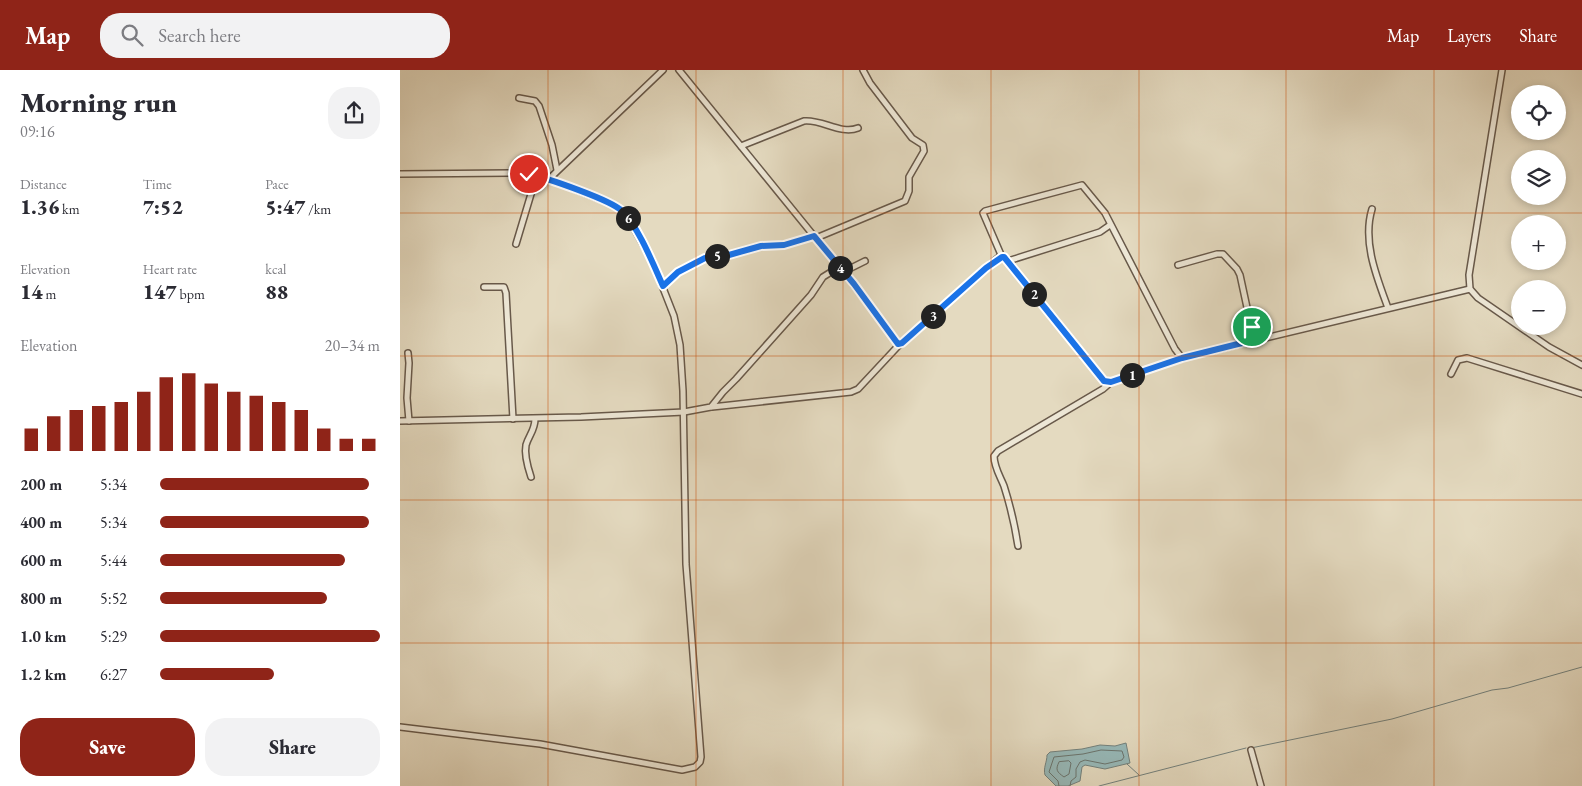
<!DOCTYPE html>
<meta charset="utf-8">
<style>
:root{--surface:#fff;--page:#f2f2f3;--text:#2b2b33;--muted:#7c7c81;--accent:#8f2418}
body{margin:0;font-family:"EB Garamond",serif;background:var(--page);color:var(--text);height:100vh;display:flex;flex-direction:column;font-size:19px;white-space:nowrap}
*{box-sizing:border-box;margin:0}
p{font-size:16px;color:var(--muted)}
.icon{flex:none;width:28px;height:28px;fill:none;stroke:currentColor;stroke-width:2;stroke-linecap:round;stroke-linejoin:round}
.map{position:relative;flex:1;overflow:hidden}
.details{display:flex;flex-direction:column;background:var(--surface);width:400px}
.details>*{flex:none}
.fabs{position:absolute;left:1111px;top:15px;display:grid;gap:10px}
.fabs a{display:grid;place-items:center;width:55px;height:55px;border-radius:50%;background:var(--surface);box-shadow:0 2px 8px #0003;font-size:25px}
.pin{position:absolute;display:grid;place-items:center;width:42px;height:42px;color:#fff;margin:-21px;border:2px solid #fff;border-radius:50%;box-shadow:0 1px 5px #0007}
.km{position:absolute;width:25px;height:25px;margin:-12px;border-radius:50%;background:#222;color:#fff;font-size:14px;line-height:25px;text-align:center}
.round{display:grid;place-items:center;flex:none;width:52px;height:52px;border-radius:20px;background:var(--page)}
.head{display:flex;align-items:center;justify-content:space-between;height:85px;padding:0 20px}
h1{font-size:28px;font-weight:800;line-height:38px}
.stats{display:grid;grid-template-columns:repeat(3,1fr);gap:8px;height:85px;padding:5px 20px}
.stats div{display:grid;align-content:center}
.stats b{font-size:21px;font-weight:800}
.stats small{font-size:14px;font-weight:400}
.stats p{font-size:14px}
.chart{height:140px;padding:10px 20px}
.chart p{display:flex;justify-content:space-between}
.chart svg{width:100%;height:90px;margin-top:5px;stroke:var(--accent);stroke-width:6}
.action{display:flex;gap:10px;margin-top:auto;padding:10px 20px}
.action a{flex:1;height:58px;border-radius:20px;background:var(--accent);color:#fff;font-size:20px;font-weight:800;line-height:58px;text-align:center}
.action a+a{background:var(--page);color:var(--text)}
ul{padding:0 20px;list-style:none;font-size:16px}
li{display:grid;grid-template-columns:80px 60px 1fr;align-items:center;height:38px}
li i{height:12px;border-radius:6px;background:var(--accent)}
header{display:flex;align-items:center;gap:30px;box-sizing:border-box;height:70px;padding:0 25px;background:var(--accent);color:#fff}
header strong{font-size:24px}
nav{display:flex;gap:28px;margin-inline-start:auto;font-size:18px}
.search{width:350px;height:45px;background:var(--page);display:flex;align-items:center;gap:12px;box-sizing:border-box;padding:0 18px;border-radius:20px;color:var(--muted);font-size:19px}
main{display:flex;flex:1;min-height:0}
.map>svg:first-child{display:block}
.water{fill:#97b9b9;stroke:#73817d}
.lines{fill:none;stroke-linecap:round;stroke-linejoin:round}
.shore{stroke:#6a746e;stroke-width:1}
.stream{stroke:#73817d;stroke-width:1}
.minor-casing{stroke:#68594a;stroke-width:8}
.minor{stroke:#ede7d6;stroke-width:5}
.route-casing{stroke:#fff;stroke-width:10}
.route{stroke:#1a73e8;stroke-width:6}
.grid{fill:none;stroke:#ce530f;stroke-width:1;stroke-opacity:0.55}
</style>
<header>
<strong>Map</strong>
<div class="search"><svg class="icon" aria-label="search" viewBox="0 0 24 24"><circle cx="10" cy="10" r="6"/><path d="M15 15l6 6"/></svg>Search here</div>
<nav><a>Map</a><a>Layers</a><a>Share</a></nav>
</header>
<main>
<section class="details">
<div class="head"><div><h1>Morning run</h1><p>09:16</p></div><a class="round"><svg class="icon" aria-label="share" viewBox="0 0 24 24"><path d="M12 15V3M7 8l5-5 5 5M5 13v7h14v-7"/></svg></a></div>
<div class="stats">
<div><p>Distance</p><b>1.36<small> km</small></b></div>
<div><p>Time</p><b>7:52</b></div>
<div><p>Pace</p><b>5:47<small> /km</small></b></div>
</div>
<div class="stats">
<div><p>Elevation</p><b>14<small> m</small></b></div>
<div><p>Heart rate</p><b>147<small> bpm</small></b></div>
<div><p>kcal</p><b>88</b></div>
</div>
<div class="chart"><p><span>Elevation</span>20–34 m</p>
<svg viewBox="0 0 160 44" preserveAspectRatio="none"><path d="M5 44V33M15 44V27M25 44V24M35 44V22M45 44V20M55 44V15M65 44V8M75 44V6M85 44V11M95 44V15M105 44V17M115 44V20M125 44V24M135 44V33M145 44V38M155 44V38"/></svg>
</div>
<ul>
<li><b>200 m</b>5:34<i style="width:95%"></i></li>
<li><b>400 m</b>5:34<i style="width:95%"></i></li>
<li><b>600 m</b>5:44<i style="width:84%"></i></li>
<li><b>800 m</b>5:52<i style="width:76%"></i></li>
<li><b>1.0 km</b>5:29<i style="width:100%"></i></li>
<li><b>1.2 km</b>6:27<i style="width:52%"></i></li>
</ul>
<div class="action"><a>Save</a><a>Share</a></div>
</section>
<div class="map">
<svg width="1182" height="716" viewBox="0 0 1182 716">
<rect width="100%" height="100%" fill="#e4dac0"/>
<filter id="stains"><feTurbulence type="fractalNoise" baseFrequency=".004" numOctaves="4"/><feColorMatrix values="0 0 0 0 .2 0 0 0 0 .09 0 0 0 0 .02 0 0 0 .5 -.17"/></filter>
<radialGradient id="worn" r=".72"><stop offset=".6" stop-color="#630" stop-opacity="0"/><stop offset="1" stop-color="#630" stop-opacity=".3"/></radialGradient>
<path class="water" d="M 726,673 L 730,693 L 705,699 L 685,695 L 682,697 L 680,711 L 668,716 L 656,716 L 645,705 C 643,698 647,692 647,685 L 650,682 L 682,679 L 700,675 L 715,676 Z"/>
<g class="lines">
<g class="shore">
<path d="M 669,691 L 671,693 L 669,704 L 664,707 C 657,702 655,700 659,692 Z"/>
<path d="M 659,716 L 658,711 L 649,702 L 654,687 L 683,684 L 701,680 L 722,681 L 724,687 L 722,690 L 705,694 L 685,690 L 680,692 L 676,699 L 676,707 L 671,711 L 670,716"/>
</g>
<g class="stream">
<path d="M 851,678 L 992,649 L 1092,620 L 1108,618 L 1182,597"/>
<path d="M 727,694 L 739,705"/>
<path d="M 699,716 L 846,678"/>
</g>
<defs>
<g id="minor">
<path d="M 279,0 L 453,214 L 498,273 L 502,273 L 586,198 L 599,187 L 604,187 L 704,311 L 711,312 L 782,288 L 1070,219"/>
<path d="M 1102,0 L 1069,205 L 1070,219 L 1078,228 L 1149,277 L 1182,295"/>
<path d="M 119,28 L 135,31 L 139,36 L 152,75 L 157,100"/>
<path d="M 341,76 L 404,51 C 422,49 441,65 458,58"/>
<path d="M 0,104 L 111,103 L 129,104 L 149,109 L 210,133 L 220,139 L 227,146 L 252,190 L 274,246 L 280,275 L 283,321 L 286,494 L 301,687 L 300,692 L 295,697 L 282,700 L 140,674 L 0,657"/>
<path d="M 149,109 L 263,0"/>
<path d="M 972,139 C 962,172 977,208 988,238"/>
<path d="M 416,168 L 505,131 L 509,121 L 509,107 L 524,81 L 523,75 L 512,68 L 470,13 L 463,0"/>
<path d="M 116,174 L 131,124 L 134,105"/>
<path d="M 602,187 L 583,143 L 585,141 L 682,115 L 705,143 L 775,279 L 782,288"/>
<path d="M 608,191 L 700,162 L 710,155"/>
<path d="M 778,195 L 817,184 L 823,184 L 837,199 L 840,205 L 854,270"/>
<path d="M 443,202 L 465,191"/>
<path d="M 263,216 L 278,202 L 305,188 L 311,186 L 329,185 L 361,176 L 384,175 L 414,166"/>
<path d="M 84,217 L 104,217 L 106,223 L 113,349"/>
<path d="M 8,283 L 9,293 L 7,328 L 9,351"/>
<path d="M 1051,304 L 1058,290 L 1067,288 L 1182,324"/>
<path d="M 312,337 L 451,322 L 458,319 L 500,274"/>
<path d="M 0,351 L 181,347 L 284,342 L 311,337 L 323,322 L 336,309 L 411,225 L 423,207 L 439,197"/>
<path d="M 131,407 C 128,398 124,385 126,375 C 129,365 135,360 135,349"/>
<path d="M 618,476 C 615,456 610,435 604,416 C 600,406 594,397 594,386 L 598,381 L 703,319 L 711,312"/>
<path d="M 851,680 L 861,716"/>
</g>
</defs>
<use href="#minor" class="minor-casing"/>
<use href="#minor" class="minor"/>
</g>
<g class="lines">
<defs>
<path id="route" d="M 129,104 C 147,108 211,130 222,141 C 238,156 254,196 263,216 L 278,202 L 305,188 L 311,186 L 329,185 L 361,176 L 384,175 L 414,166 L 454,214 L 498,274 L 502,273 L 586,198 L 602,187 L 604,187 L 704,311 L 711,312 L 782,288 L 854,270 L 852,257"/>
</defs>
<use href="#route" class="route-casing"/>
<use href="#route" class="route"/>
</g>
<path class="grid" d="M 148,0 L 148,716M 296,0 L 296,716M 443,0 L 443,716M 591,0 L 591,716M 739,0 L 739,716M 886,0 L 886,716M 1034,0 L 1034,716M 0,143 L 1182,143M 0,286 L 1182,286M 0,430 L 1182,430M 0,573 L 1182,573"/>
<rect width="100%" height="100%" filter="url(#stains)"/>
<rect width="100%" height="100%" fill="url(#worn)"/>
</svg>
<div class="fabs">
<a><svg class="icon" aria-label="locate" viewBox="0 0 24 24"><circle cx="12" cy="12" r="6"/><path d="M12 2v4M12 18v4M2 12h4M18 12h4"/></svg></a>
<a><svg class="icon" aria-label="layers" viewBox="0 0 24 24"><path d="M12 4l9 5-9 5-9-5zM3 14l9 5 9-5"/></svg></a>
<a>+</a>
<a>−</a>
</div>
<div class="pin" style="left:852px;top:257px;background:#1e9e55"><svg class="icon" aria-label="arrive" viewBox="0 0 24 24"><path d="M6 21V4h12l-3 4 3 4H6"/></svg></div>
<div class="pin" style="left:129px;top:104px;background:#d93025"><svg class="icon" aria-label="check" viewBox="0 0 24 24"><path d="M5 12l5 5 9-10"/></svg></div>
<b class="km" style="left:732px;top:305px">1</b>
<b class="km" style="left:634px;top:224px">2</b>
<b class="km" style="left:533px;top:246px">3</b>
<b class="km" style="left:440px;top:198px">4</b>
<b class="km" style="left:317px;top:186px">5</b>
<b class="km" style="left:228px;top:148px">6</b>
</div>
</main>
